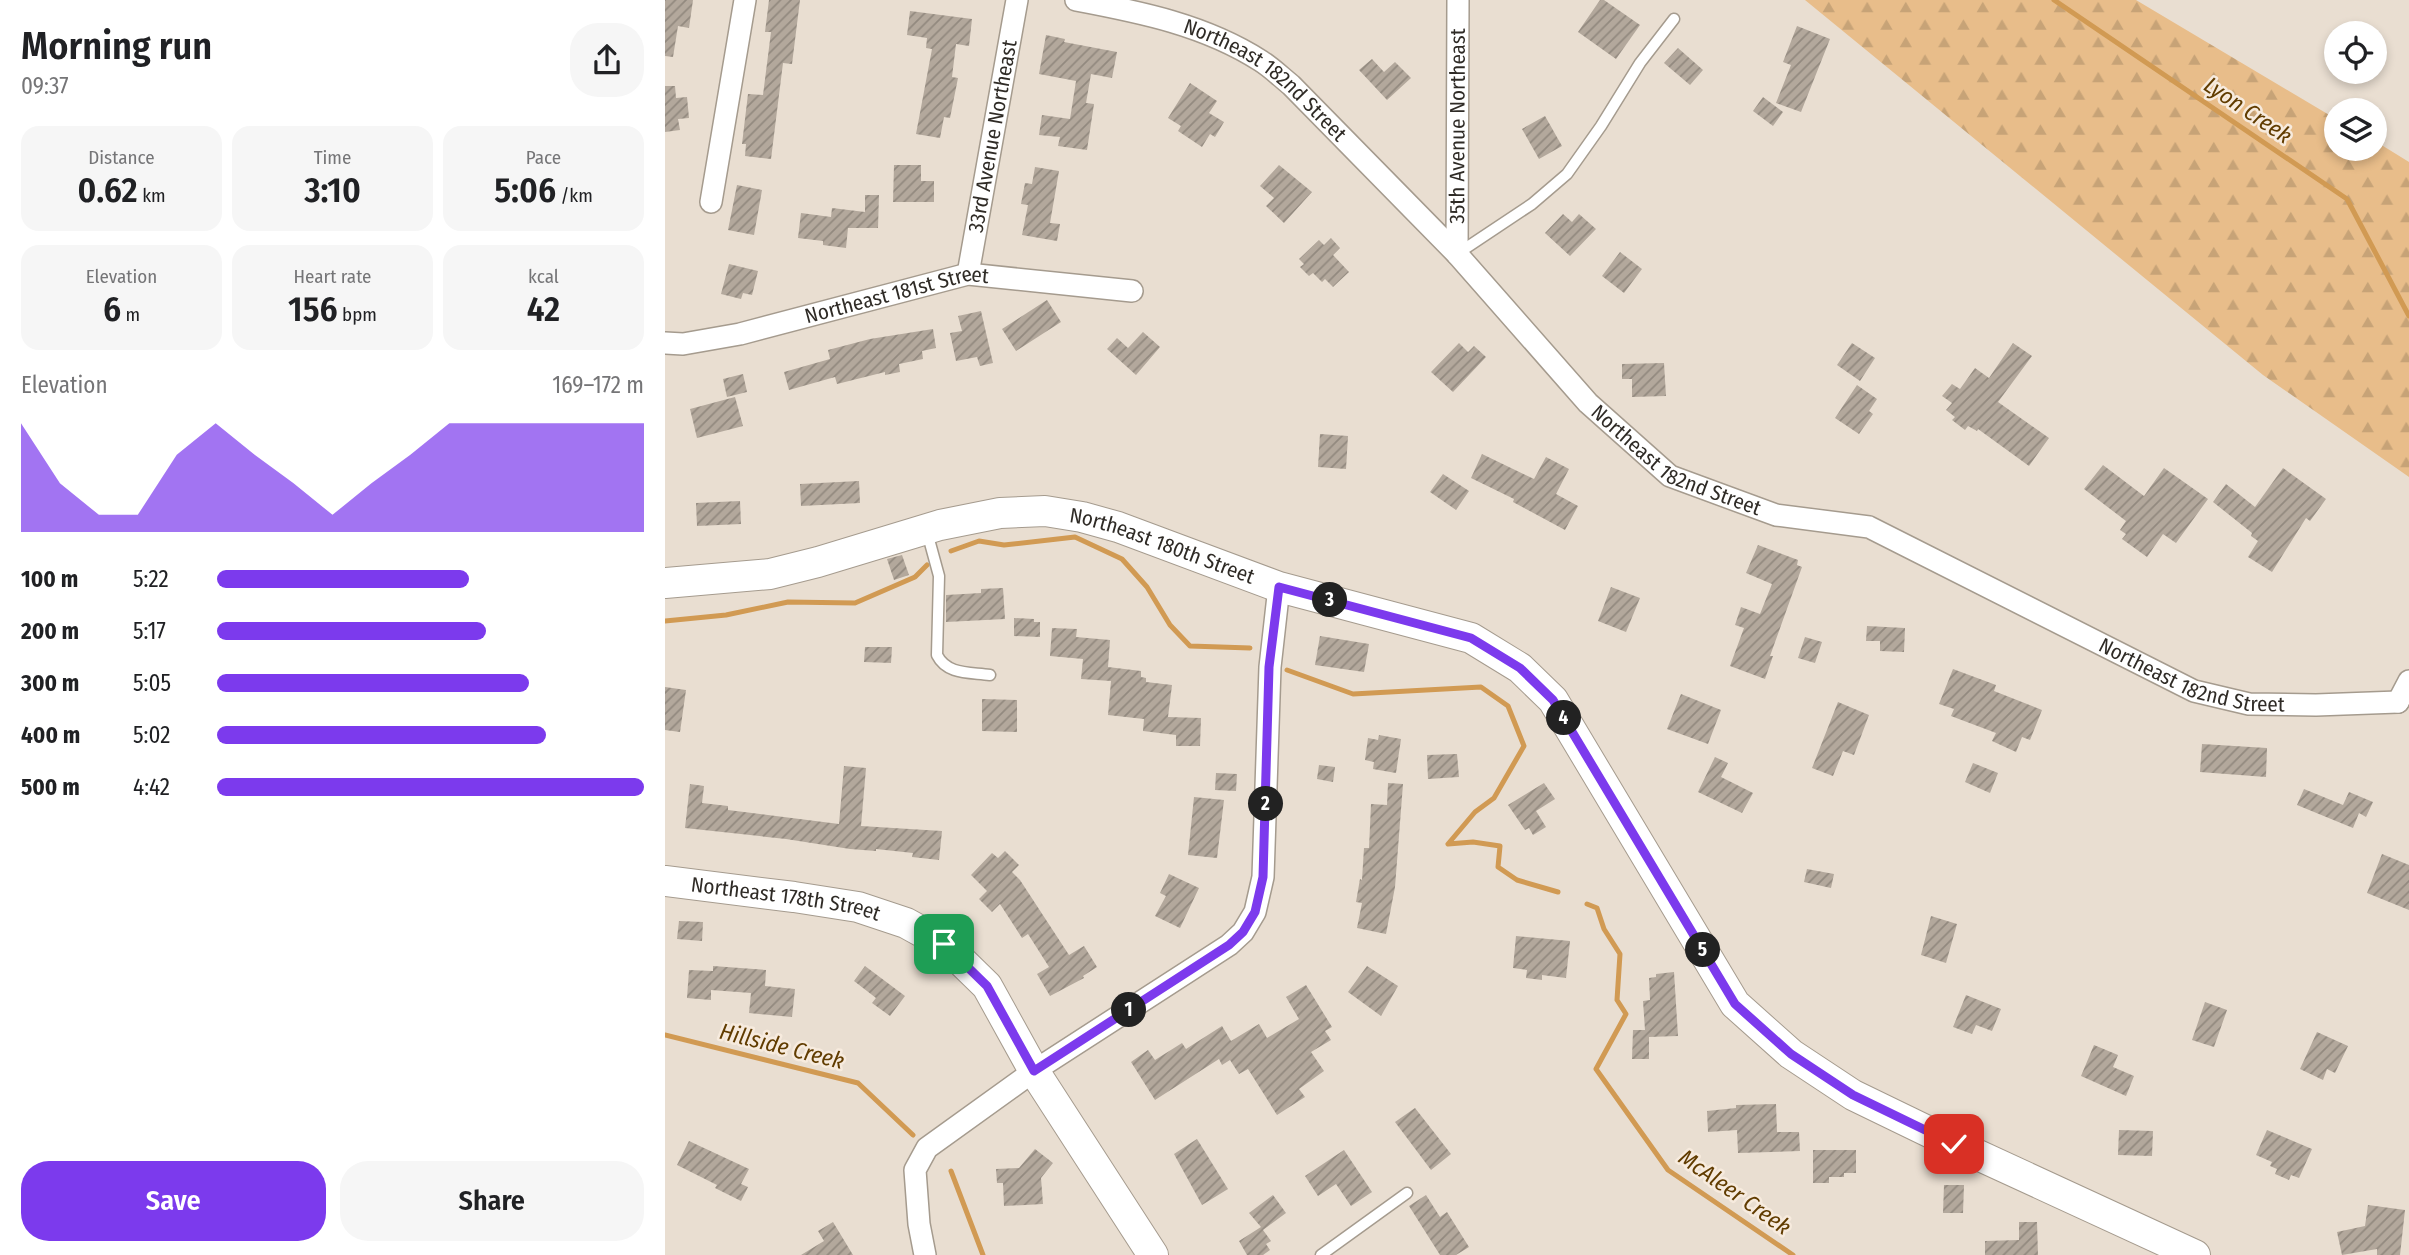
<!DOCTYPE html>
<meta charset="utf-8">
<style>
:root{--surface:#fff;--page:#f6f6f6;--text:#202124;--muted:#757577;--accent:#7c3aed}
body{margin:0;font-family:"Fira Sans Condensed",sans-serif;background:var(--page);color:var(--text);height:100vh;display:flex;flex-direction:column;font-size:26px;white-space:nowrap}
*{box-sizing:border-box;margin:0}
p{font-size:23px;color:var(--muted)}
.icon{flex:none;width:38px;height:38px;fill:none;stroke:currentColor;stroke-width:2;stroke-linecap:round;stroke-linejoin:round}
.map{position:relative;flex:1;overflow:hidden}
.details{display:flex;flex-direction:column;background:var(--surface);width:665px}
.details>*{flex:none}
.fabs{position:absolute;left:1659px;top:21px;display:grid;gap:14px}
.fabs a{display:grid;place-items:center;width:63px;height:63px;border-radius:50%;background:var(--surface);box-shadow:0 4px 10px #0003;font-size:35px}
.pin{position:absolute;display:grid;place-items:center;width:60px;height:60px;color:#fff;margin:-30px;border-radius:14px;box-shadow:0 4px 10px #0006}
.km{position:absolute;width:35px;height:35px;margin:-18px;border-radius:50%;background:#222;color:#fff;font-size:19px;line-height:35px;text-align:center}
.round{display:grid;place-items:center;flex:none;width:74px;height:74px;border-radius:28px;background:var(--page)}
.headline{display:flex;align-items:center;justify-content:space-between;height:119px;padding:0 21px}
h1{font-size:38px;font-weight:600;line-height:52px}
.metrics{display:grid;grid-template-columns:repeat(3,1fr);gap:10px;height:119px;padding:7px 21px}
.metrics div{display:grid;align-content:center;border-radius:18px;background:var(--page);text-align:center}
.metrics b{font-size:35px;font-weight:600}
.metrics small{font-size:19px;font-weight:400}
.metrics p{font-size:19px}
.chart{height:196px;padding:14px 21px}
.chart p{display:flex;justify-content:space-between}
.chart svg{width:100%;height:126px;margin-top:7px;fill:var(--accent);opacity:.7}
.button{display:flex;gap:14px;margin-top:auto;padding:14px 21px}
.button a{flex:1;height:80px;border-radius:28px;background:var(--accent);color:#fff;font-size:28px;font-weight:600;line-height:80px;text-align:center}
.button a+a{background:var(--page);color:var(--text)}
ul{padding:0 21px;list-style:none;font-size:23px}
li{display:grid;grid-template-columns:112px 84px 1fr;align-items:center;height:52px}
li i{height:18px;border-radius:9px;background:var(--accent)}
main{display:flex;flex:1;min-height:0}
.map>svg:first-child{display:block}
.forest{fill:url(#forest-firs)}
.lines{fill:none;stroke-linecap:round;stroke-linejoin:round}
.stream{stroke:#d19a53;stroke-width:5}
.building{fill:url(#building-hatch)}
.lane-casing{stroke:#a59b8e;stroke-width:13}
.street-casing{stroke:#a59b8e;stroke-width:24}
.secondary-casing{stroke:#a59b8e;stroke-width:32}
.lane{stroke:#fff;stroke-width:10}
.street{stroke:#fff;stroke-width:21}
.secondary{stroke:#fff;stroke-width:30}
.route-casing{stroke:#fff;stroke-width:14}
.route{stroke:#7c3aed;stroke-width:9}
.labels{text-anchor:middle;dominant-baseline:central;stroke-width:5;stroke-linejoin:round;paint-order:stroke}
.street-label{font-size:21px;fill:#2f2b26;stroke:#f7ebde}
.water-label{font-size:23px;font-style:italic;fill:#613c00;stroke:#f7ebde}
</style>
<main>
<section class="details">
<div class="headline"><div><h1>Morning run</h1><p>09:37</p></div><a class="round"><svg class="icon" aria-label="share" viewBox="0 0 24 24"><path d="M12 15V3M7 8l5-5 5 5M5 13v7h14v-7"/></svg></a></div>
<div class="metrics">
<div><p>Distance</p><b>0.62<small> km</small></b></div>
<div><p>Time</p><b>3:10</b></div>
<div><p>Pace</p><b>5:06<small> /km</small></b></div>
</div>
<div class="metrics">
<div><p>Elevation</p><b>6<small> m</small></b></div>
<div><p>Heart rate</p><b>156<small> bpm</small></b></div>
<div><p>kcal</p><b>42</b></div>
</div>
<div class="chart"><p><span>Elevation</span>169–172 m</p>
<svg viewBox="0 0 160 44" preserveAspectRatio="none"><path d="M0 44V6L10 27L20 38L30 38L40 17L50 6L60 17L70 27L80 38L90 27L100 17L110 6L120 6L130 6L140 6L150 6L160 6V44z"/></svg>
</div>
<ul>
<li><b>100 m</b>5:22<i style="width:59%"></i></li>
<li><b>200 m</b>5:17<i style="width:63%"></i></li>
<li><b>300 m</b>5:05<i style="width:73%"></i></li>
<li><b>400 m</b>5:02<i style="width:77%"></i></li>
<li><b>500 m</b>4:42<i style="width:100%"></i></li>
</ul>
<div class="button"><a>Save</a><a>Share</a></div>
</section>
<div class="map">
<svg width="1744" height="1255" viewBox="0 0 1744 1255">
<defs>
<pattern id="forest-firs" width="22" height="20" patternUnits="userSpaceOnUse" patternTransform="scale(1.75)"><rect width="22" height="20" fill="#e8bd8a"/><path d="M5 1l3.5 6h-7zM16 11l3.5 6h-7z" fill="#c7a377"/></pattern>
<pattern id="building-hatch" width="6" height="6" patternUnits="userSpaceOnUse" patternTransform="scale(1.75)"><rect width="6" height="6" fill="#b3a89c"/><path d="M-1 1l2-2M0 6l6-6M5 7l2-2" fill="none" stroke="#92897f"/></pattern>
</defs>
<rect width="100%" height="100%" fill="#e9ded1"/>
<path class="forest" d="M 1140,0 L 1471,0 L 1671,119 L 1671,149 L 1710,149 L 1710,141 L 1744,162 L 1744,477 L 1598,375 Z"/>
<g class="lines">
<g class="stream">
<path d="M 1389,0 L 1682,199 L 1744,316"/>
<path d="M 286,551 L 314,541 L 339,545 L 410,537 L 457,559 L 482,587 L 505,625 L 525,646 L 585,648"/>
<path d="M 0,621 L 61,615 L 123,602 L 190,603 L 250,577 L 262,565"/>
<path d="M 622,670 L 688,694 L 816,687 L 843,706 L 859,746 L 829,798 L 810,812 L 783,844 L 808,842 L 835,846 L 833,867 L 852,880 L 893,892"/>
<path d="M 922,904 L 932,908 L 939,929 L 955,954 L 952,1000 L 961,1014 L 931,1069 L 1003,1170 L 1128,1255"/>
<path d="M 0,1035 L 193,1083 L 248,1135"/>
<path d="M 286,1171 L 318,1255"/>
</g>
</g>
<g class="building">
<path d="M 0,0 L 28,0 L 24,28 L 13,26 L 8,57 L 0,56 Z"/>
<path d="M 104,0 L 135,0 L 127,64 L 118,63 L 106,159 L 80,156 L 81,144 L 77,144 L 83,94 L 98,95 L 106,32 L 100,32 Z"/>
<path d="M 935,0 L 939,0 L 975,25 L 951,59 L 913,32 Z"/>
<path d="M 245,11 L 307,19 L 304,46 L 291,44 L 287,77 L 293,78 L 285,118 L 279,117 L 275,138 L 251,134 L 267,49 L 261,48 L 262,38 L 242,35 Z"/>
<path d="M 1132,26 L 1165,39 L 1136,112 L 1111,103 L 1126,65 L 1118,62 Z"/>
<path d="M 381,35 L 400,39 L 399,42 L 452,52 L 447,78 L 426,74 L 421,103 L 429,104 L 422,150 L 393,146 L 395,137 L 374,135 L 377,115 L 405,119 L 411,81 L 374,74 Z"/>
<path d="M 1013,48 L 1038,70 L 1025,85 L 999,63 Z"/>
<path d="M 707,59 L 719,72 L 730,62 L 746,78 L 722,100 L 694,70 Z"/>
<path d="M 525,83 L 552,101 L 544,113 L 559,122 L 550,137 L 545,134 L 537,147 L 513,131 L 516,126 L 503,118 Z"/>
<path d="M 0,86 L 10,86 L 11,98 L 22,97 L 24,118 L 13,119 L 15,130 L 0,132 Z"/>
<path d="M 1098,97 L 1118,112 L 1108,126 L 1088,111 Z"/>
<path d="M 880,116 L 897,146 L 874,159 L 857,129 Z"/>
<path d="M 229,165 L 256,165 L 256,181 L 269,181 L 269,202 L 228,202 Z"/>
<path d="M 614,165 L 647,192 L 619,223 L 601,206 L 609,198 L 595,186 Z"/>
<path d="M 370,167 L 394,171 L 385,223 L 395,224 L 392,241 L 357,235 L 363,205 L 356,204 L 360,183 L 367,184 Z"/>
<path d="M 72,185 L 97,190 L 89,235 L 63,230 Z"/>
<path d="M 200,195 L 214,195 L 213,228 L 183,228 L 181,248 L 158,245 L 158,241 L 133,238 L 136,213 L 166,217 L 167,208 L 200,212 Z"/>
<path d="M 898,214 L 907,222 L 914,214 L 931,229 L 905,256 L 880,233 Z"/>
<path d="M 666,238 L 675,248 L 668,255 L 684,272 L 668,287 L 660,279 L 657,282 L 648,273 L 644,276 L 635,267 L 639,264 L 634,259 L 654,240 L 659,245 Z"/>
<path d="M 955,252 L 977,269 L 959,293 L 937,276 Z"/>
<path d="M 64,264 L 93,271 L 87,295 L 78,293 L 76,299 L 56,294 Z"/>
<path d="M 382,300 L 396,322 L 351,351 L 337,329 Z"/>
<path d="M 316,311 L 328,363 L 315,366 L 312,357 L 291,361 L 285,333 L 297,331 L 293,316 Z"/>
<path d="M 268,329 L 271,348 L 257,351 L 258,359 L 234,364 L 235,372 L 220,375 L 220,372 L 172,384 L 170,377 L 124,390 L 119,372 L 165,359 L 163,350 L 205,339 Z"/>
<path d="M 478,332 L 495,347 L 471,375 L 442,349 L 452,338 L 463,348 Z"/>
<path d="M 794,343 L 803,352 L 809,346 L 821,357 L 788,392 L 766,372 Z"/>
<path d="M 1187,343 L 1210,358 L 1195,381 L 1172,365 Z"/>
<path d="M 1348,343 L 1367,356 L 1333,402 L 1384,438 L 1364,466 L 1313,429 L 1312,431 L 1303,426 L 1300,430 L 1287,420 L 1290,417 L 1281,410 L 1287,403 L 1277,396 L 1287,384 L 1295,389 L 1310,368 L 1324,378 Z"/>
<path d="M 999,363 L 1001,396 L 967,397 L 967,379 L 957,379 L 957,364 Z"/>
<path d="M 78,374 L 82,392 L 62,397 L 58,379 Z"/>
<path d="M 1192,385 L 1212,399 L 1204,411 L 1208,414 L 1194,434 L 1170,418 Z"/>
<path d="M 70,397 L 78,426 L 32,438 L 25,409 Z"/>
<path d="M 655,434 L 683,436 L 681,469 L 653,467 Z"/>
<path d="M 817,454 L 869,479 L 881,457 L 904,469 L 891,494 L 913,506 L 900,530 L 848,502 L 849,499 L 806,478 Z"/>
<path d="M 1438,465 L 1479,496 L 1499,468 L 1543,499 L 1511,543 L 1498,534 L 1482,557 L 1457,539 L 1461,534 L 1455,530 L 1461,521 L 1419,489 Z"/>
<path d="M 1618,468 L 1661,499 L 1645,521 L 1641,518 L 1607,572 L 1583,557 L 1593,541 L 1586,536 L 1587,533 L 1548,502 L 1561,484 L 1590,507 Z"/>
<path d="M 778,474 L 804,491 L 791,510 L 765,492 Z"/>
<path d="M 194,481 L 195,503 L 136,506 L 135,484 Z"/>
<path d="M 75,501 L 76,524 L 32,526 L 31,503 Z"/>
<path d="M 1093,545 L 1133,560 L 1132,565 L 1137,567 L 1105,656 L 1108,656 L 1100,679 L 1065,666 L 1079,628 L 1070,625 L 1076,607 L 1095,614 L 1107,584 L 1081,573 Z"/>
<path d="M 237,555 L 244,575 L 229,580 L 222,559 Z"/>
<path d="M 946,587 L 975,598 L 961,632 L 933,621 Z"/>
<path d="M 338,588 L 340,619 L 281,622 L 281,595 L 316,593 L 316,589 Z"/>
<path d="M 349,618 L 369,619 L 369,622 L 375,622 L 375,637 L 349,636 Z"/>
<path d="M 1202,626 L 1240,628 L 1239,652 L 1215,651 L 1215,641 L 1201,641 Z"/>
<path d="M 387,628 L 412,629 L 411,637 L 445,640 L 443,667 L 476,671 L 476,677 L 481,678 L 481,682 L 507,685 L 503,717 L 536,718 L 535,746 L 511,746 L 511,735 L 478,731 L 479,719 L 443,715 L 446,681 L 416,679 L 418,659 L 385,656 Z"/>
<path d="M 655,636 L 704,644 L 699,672 L 650,665 Z"/>
<path d="M 1140,637 L 1157,642 L 1150,663 L 1133,658 Z"/>
<path d="M 200,647 L 227,647 L 226,663 L 199,662 Z"/>
<path d="M 1288,669 L 1331,685 L 1329,691 L 1377,710 L 1365,740 L 1357,737 L 1351,752 L 1327,741 L 1331,733 L 1286,716 L 1289,709 L 1274,704 Z"/>
<path d="M 0,687 L 21,690 L 15,732 L 0,730 Z"/>
<path d="M 1016,694 L 1056,710 L 1043,744 L 1002,729 Z"/>
<path d="M 317,699 L 352,700 L 352,732 L 317,731 Z"/>
<path d="M 1173,702 L 1204,715 L 1189,755 L 1178,751 L 1168,776 L 1147,768 Z"/>
<path d="M 714,735 L 736,739 L 731,773 L 708,769 L 709,762 L 700,760 L 703,738 L 713,740 Z"/>
<path d="M 1537,744 L 1602,748 L 1601,777 L 1535,772 Z"/>
<path d="M 792,754 L 794,777 L 763,779 L 762,755 Z"/>
<path d="M 1050,757 L 1063,763 L 1056,777 L 1088,793 L 1077,813 L 1033,792 Z"/>
<path d="M 1308,763 L 1333,773 L 1325,793 L 1300,782 Z"/>
<path d="M 654,765 L 670,767 L 668,782 L 652,779 Z"/>
<path d="M 179,766 L 201,768 L 196,826 L 277,831 L 274,860 L 247,857 L 248,853 L 211,849 L 211,851 L 185,849 L 121,839 L 20,828 L 25,784 L 39,786 L 37,803 L 63,806 L 63,810 L 174,824 Z"/>
<path d="M 551,773 L 572,774 L 571,791 L 550,790 Z"/>
<path d="M 723,783 L 738,784 L 730,887 L 721,934 L 692,928 L 697,903 L 691,902 L 695,879 L 697,880 L 699,848 L 704,848 L 706,804 L 722,805 Z"/>
<path d="M 879,783 L 890,799 L 871,811 L 881,827 L 868,835 L 864,828 L 860,830 L 843,805 Z"/>
<path d="M 1639,789 L 1678,805 L 1684,792 L 1708,802 L 1701,817 L 1694,813 L 1688,828 L 1632,805 Z"/>
<path d="M 529,797 L 559,800 L 552,858 L 523,855 Z"/>
<path d="M 340,851 L 354,865 L 347,872 L 355,880 L 404,955 L 419,946 L 432,967 L 418,976 L 419,978 L 385,996 L 372,974 L 384,967 L 363,934 L 357,938 L 335,904 L 327,912 L 314,899 L 322,891 L 306,875 L 327,853 L 333,858 Z"/>
<path d="M 1717,854 L 1744,865 L 1744,910 L 1702,893 Z"/>
<path d="M 1142,869 L 1169,874 L 1166,888 L 1139,882 Z"/>
<path d="M 504,874 L 534,888 L 515,928 L 490,916 L 501,896 L 495,893 Z"/>
<path d="M 1266,916 L 1292,924 L 1281,963 L 1256,955 Z"/>
<path d="M 14,921 L 38,922 L 37,941 L 12,939 Z"/>
<path d="M 851,936 L 905,941 L 901,978 L 877,975 L 877,980 L 861,978 L 862,970 L 848,968 Z"/>
<path d="M 48,966 L 101,970 L 100,986 L 130,989 L 127,1017 L 84,1013 L 86,993 L 46,990 L 46,1000 L 22,998 L 24,970 L 48,971 Z"/>
<path d="M 200,966 L 240,996 L 225,1016 L 207,1003 L 211,998 L 189,981 Z"/>
<path d="M 702,966 L 733,986 L 716,1016 L 683,992 Z"/>
<path d="M 1009,972 L 1013,1036 L 984,1037 L 984,1059 L 967,1059 L 968,1030 L 980,1030 L 978,1001 L 985,1000 L 984,978 L 991,977 L 991,974 Z"/>
<path d="M 641,985 L 667,1027 L 660,1031 L 666,1040 L 646,1052 L 659,1071 L 634,1089 L 640,1097 L 612,1115 L 583,1069 L 574,1074 L 565,1060 L 557,1065 L 554,1059 L 490,1100 L 466,1062 L 483,1050 L 490,1060 L 517,1043 L 521,1049 L 557,1026 L 566,1041 L 594,1024 L 602,1038 L 634,1019 L 621,997 Z"/>
<path d="M 1301,995 L 1336,1009 L 1327,1031 L 1311,1025 L 1307,1034 L 1288,1027 Z"/>
<path d="M 1540,1002 L 1562,1010 L 1549,1047 L 1527,1040 Z"/>
<path d="M 1652,1032 L 1683,1046 L 1670,1073 L 1662,1069 L 1658,1080 L 1635,1069 Z"/>
<path d="M 1429,1045 L 1453,1055 L 1448,1067 L 1469,1076 L 1461,1096 L 1416,1076 Z"/>
<path d="M 1111,1104 L 1112,1132 L 1134,1132 L 1135,1151 L 1073,1153 L 1072,1130 L 1043,1132 L 1042,1111 L 1071,1108 L 1071,1105 Z"/>
<path d="M 750,1108 L 786,1154 L 766,1170 L 730,1122 Z"/>
<path d="M 1454,1130 L 1488,1131 L 1487,1156 L 1453,1155 Z"/>
<path d="M 1602,1130 L 1647,1149 L 1634,1178 L 1626,1175 L 1624,1180 L 1610,1174 L 1612,1169 L 1605,1166 L 1607,1162 L 1591,1155 Z"/>
<path d="M 532,1139 L 563,1189 L 537,1205 L 509,1154 Z"/>
<path d="M 24,1141 L 84,1169 L 76,1184 L 83,1187 L 76,1201 L 50,1188 L 52,1185 L 12,1165 Z"/>
<path d="M 370,1149 L 388,1163 L 376,1178 L 378,1204 L 339,1206 L 338,1183 L 332,1183 L 331,1169 L 354,1168 Z"/>
<path d="M 679,1150 L 707,1192 L 686,1206 L 671,1184 L 653,1196 L 640,1176 Z"/>
<path d="M 1148,1150 L 1191,1150 L 1191,1173 L 1179,1173 L 1179,1177 L 1164,1177 L 1164,1183 L 1148,1183 Z"/>
<path d="M 1279,1185 L 1299,1185 L 1298,1213 L 1278,1213 Z"/>
<path d="M 608,1195 L 621,1213 L 598,1230 L 606,1241 L 601,1244 L 605,1250 L 598,1255 L 582,1255 L 574,1241 L 596,1227 L 584,1213 Z"/>
<path d="M 761,1195 L 775,1217 L 782,1212 L 804,1247 L 791,1255 L 775,1255 L 744,1206 Z"/>
<path d="M 1703,1205 L 1740,1210 L 1735,1255 L 1712,1255 L 1712,1249 L 1677,1255 L 1672,1232 L 1700,1226 Z"/>
<path d="M 168,1222 L 188,1255 L 136,1255 L 159,1241 L 153,1231 Z"/>
<path d="M 1354,1222 L 1372,1222 L 1373,1255 L 1320,1255 L 1320,1241 L 1354,1240 Z"/>
</g>
<g class="lines">
<defs>
<g id="lane">
<path d="M 792,254 L 867,204 L 902,174 L 936,126 L 975,63 L 1009,19"/>
<path d="M 262,532 L 274,576 L 272,655 C 282,675 305,672 325,675"/>
<path d="M 656,1255 L 742,1193"/>
</g>
<g id="street">
<path id="s1" d="M 411,0 C 475,12 540,25 596,61 C 607,68 616,77 626,85 L 792,254 L 923,403 L 1005,476 L 1111,515 L 1204,527 L 1529,691 L 1584,704 L 1651,705 L 1733,702"/>
<path d="M 46,202 L 80,0"/>
<path id="s2" d="M 792,254 L 793,0"/>
<path id="s3" d="M 303,274 L 352,0"/>
<path id="s4" d="M 0,343 L 18,344 L 75,334 L 303,274 L 467,291"/>
<path d="M 1733,702 L 1744,681"/>
<path d="M 260,1255 L 254,1224 L 250,1170 L 262,1148 L 369,1071 L 564,945 L 578,932 L 590,912 L 598,877 L 605,667 L 614,587"/>
</g>
<g id="secondary">
<path id="s5" d="M 0,583 L 105,574 L 153,562 L 275,525 L 335,513 L 380,511 L 417,517 L 453,527 L 614,587 L 806,638 L 855,668 L 888,700 L 1070,1004 L 1126,1054 L 1188,1095 L 1289,1144 L 1530,1255"/>
<path id="s6" d="M 0,881 L 129,897 L 193,907 L 241,923 L 279,944 L 322,986 L 369,1071 L 488,1255"/>
</g>
</defs>
<use href="#lane" class="lane-casing"/>
<use href="#street" class="street-casing"/>
<use href="#secondary" class="secondary-casing"/>
<use href="#lane" class="lane"/>
<use href="#street" class="street"/>
<use href="#secondary" class="secondary"/>
</g>
<g class="lines">
<defs>
<path id="route" d="M 279,944 L 322,986 L 369,1071 L 564,945 L 578,932 L 590,912 L 598,877 L 604,667 L 614,587 L 806,638 L 855,668 L 888,700 L 1070,1004 L 1126,1054 L 1188,1095 L 1289,1144"/>
</defs>
<use href="#route" class="route-casing"/>
<use href="#route" class="route"/>
</g>
<g class="labels">
<g class="street-label">
<text stroke="none"><textPath href="#s1" startOffset="210">Northeast 182nd Street</textPath></text>
<text stroke="none"><textPath href="#s2" startOffset="128">35th Avenue Northeast</textPath></text>
<text stroke="none"><textPath href="#s3" startOffset="140">33rd Avenue Northeast</textPath></text>
<text stroke="none"><textPath href="#s4" startOffset="238">Northeast 181st Street</textPath></text>
<text stroke="none"><textPath href="#s1" startOffset="777">Northeast 182nd Street</textPath></text>
<text stroke="none"><textPath href="#s5" startOffset="511">Northeast 180th Street</textPath></text>
<text stroke="none"><textPath href="#s1" startOffset="1344">Northeast 182nd Street</textPath></text>
<text stroke="none"><textPath href="#s6" startOffset="122">Northeast 178th Street</textPath></text>
</g>
<g class="water-label">
<text transform="translate(1583 110) rotate(34)">Lyon Creek</text>
<text transform="translate(117 1046) rotate(14)">Hillside Creek</text>
<text transform="translate(1070 1192) rotate(35)">McAleer Creek</text>
</g>
</g>
</svg>
<div class="fabs">
<a><svg class="icon" aria-label="locate" viewBox="0 0 24 24"><circle cx="12" cy="12" r="6"/><path d="M12 2v4M12 18v4M2 12h4M18 12h4"/></svg></a>
<a><svg class="icon" aria-label="layers" viewBox="0 0 24 24"><path d="M12 4l9 5-9 5-9-5zM3 14l9 5 9-5"/></svg></a>
</div>
<div class="pin" style="left:279px;top:944px;background:#1e9e55"><svg class="icon" aria-label="arrive" viewBox="0 0 24 24"><path d="M6 21V4h12l-3 4 3 4H6"/></svg></div>
<div class="pin" style="left:1289px;top:1144px;background:#d93025"><svg class="icon" aria-label="check" viewBox="0 0 24 24"><path d="M5 12l5 5 9-10"/></svg></div>
<b class="km" style="left:464px;top:1010px">1</b>
<b class="km" style="left:601px;top:804px">2</b>
<b class="km" style="left:665px;top:600px">3</b>
<b class="km" style="left:899px;top:718px">4</b>
<b class="km" style="left:1038px;top:950px">5</b>
</div>
</main>
